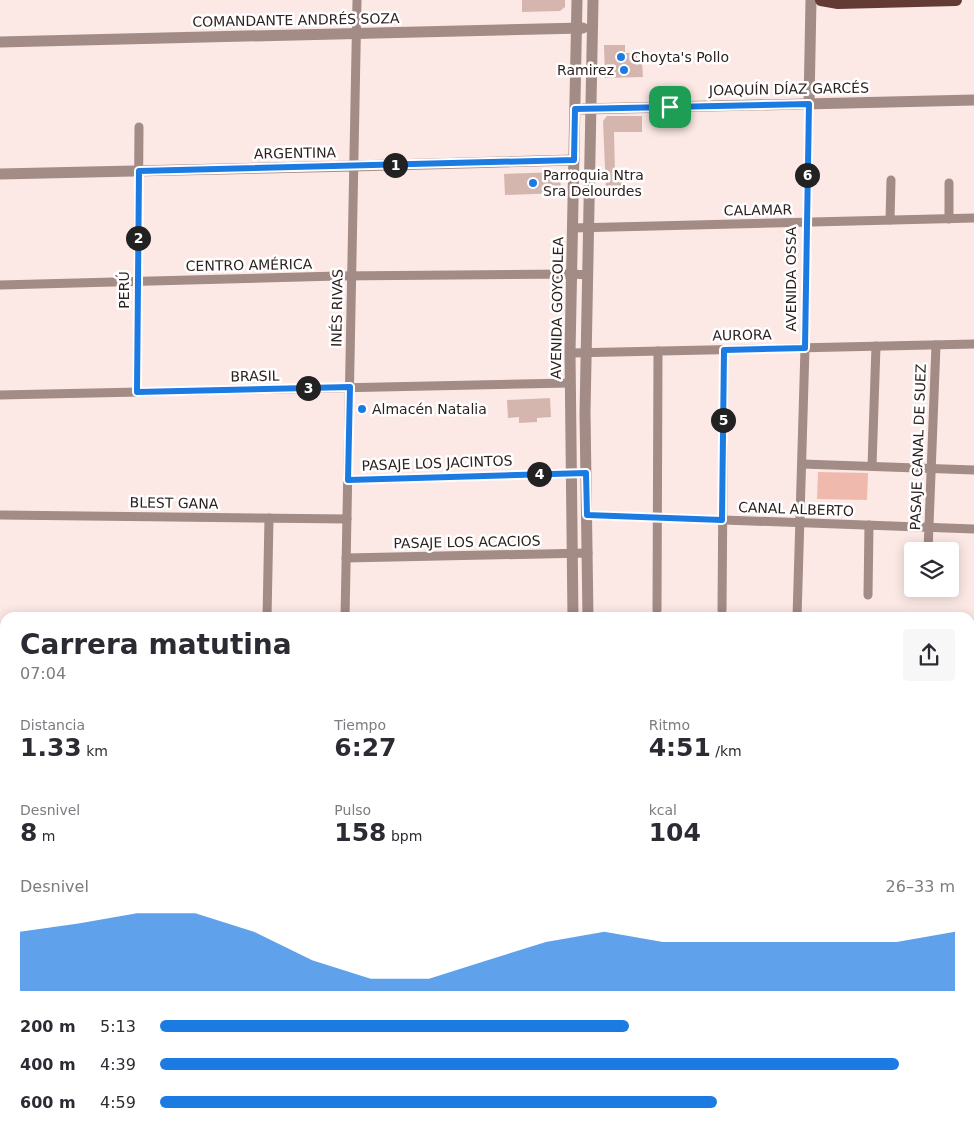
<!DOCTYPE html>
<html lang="es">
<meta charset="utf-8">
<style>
:root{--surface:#fff;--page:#f7f7f7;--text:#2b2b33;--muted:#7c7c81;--accent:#1c7ae3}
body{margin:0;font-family:"DejaVu Sans",sans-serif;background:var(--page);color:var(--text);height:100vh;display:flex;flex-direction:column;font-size:19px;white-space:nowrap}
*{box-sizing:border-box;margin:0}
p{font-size:16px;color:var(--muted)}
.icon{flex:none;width:28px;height:28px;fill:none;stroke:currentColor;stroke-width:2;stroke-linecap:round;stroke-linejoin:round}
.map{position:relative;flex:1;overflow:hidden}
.drawer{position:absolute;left:0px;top:612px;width:975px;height:519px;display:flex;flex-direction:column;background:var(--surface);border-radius:15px 15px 0 0;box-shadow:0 2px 12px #0003}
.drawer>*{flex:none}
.controls{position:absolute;left:904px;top:542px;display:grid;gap:10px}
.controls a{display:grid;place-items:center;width:55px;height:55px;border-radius:5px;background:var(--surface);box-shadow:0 2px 12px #0003;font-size:25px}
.pin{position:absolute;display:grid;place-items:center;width:42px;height:42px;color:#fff;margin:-21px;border-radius:10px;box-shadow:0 2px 8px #0006}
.km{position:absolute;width:25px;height:25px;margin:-12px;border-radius:50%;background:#222;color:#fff;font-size:14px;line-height:25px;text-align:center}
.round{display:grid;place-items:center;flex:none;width:52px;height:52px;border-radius:5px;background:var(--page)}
.overview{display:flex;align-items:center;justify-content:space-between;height:85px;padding:0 20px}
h1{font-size:28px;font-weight:700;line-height:38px}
.figures{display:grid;grid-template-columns:repeat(3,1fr);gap:8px;height:85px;padding:5px 20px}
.figures div{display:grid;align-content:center}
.figures b{font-size:25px;font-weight:700}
.figures small{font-size:14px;font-weight:400}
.figures p{font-size:14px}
.chart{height:140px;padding:10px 20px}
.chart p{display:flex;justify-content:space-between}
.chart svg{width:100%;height:90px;margin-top:5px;fill:var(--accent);opacity:.7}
ul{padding:0 20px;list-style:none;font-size:16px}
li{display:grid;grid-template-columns:80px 60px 1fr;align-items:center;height:38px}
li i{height:12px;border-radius:6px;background:var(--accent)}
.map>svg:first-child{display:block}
.built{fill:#ffd7ce}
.green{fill:#f0b9ae}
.building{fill:#d4b6af}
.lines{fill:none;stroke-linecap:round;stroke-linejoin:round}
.service{stroke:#a38b86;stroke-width:4.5}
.minor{stroke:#a38b86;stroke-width:9}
.tertiary{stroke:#a38b86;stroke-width:11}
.primary{stroke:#633b34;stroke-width:12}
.route-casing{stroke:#fff;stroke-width:10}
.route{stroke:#1c7ae3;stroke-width:6}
.poi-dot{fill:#1c7ae3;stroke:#fff;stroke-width:2}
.labels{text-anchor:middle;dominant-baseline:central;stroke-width:5;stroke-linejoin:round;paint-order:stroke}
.street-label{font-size:14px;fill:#2e2220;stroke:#fff}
.poi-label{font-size:14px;fill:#2e2220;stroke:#fff;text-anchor:start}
</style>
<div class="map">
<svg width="974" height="1131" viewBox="0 0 974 1131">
<rect width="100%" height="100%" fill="#fce9e5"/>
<path class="built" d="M 974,1086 L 974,1130 L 961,1131 L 838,1131 L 838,1126 L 970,1126 L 970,1087 Z"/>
<path class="green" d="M 818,472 L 868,473 L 867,500 L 817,499 Z"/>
<g class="building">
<path d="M 522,0 L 565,0 L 565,7 L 560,11 L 522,12 Z"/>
<path d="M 604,45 L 625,45 L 625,53 L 637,53 L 637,62 L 642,62 L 643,77 L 605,78 Z"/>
<path d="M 607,116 L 642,116 L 642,132 L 614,132 L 615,173 L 622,172 L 623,192 L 606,192 L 603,121 Z"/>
<path d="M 560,172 L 561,193 L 505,195 L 504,174 Z"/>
<path d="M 550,398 L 551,417 L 537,418 L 537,422 L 519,423 L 519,417 L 508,418 L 507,400 Z"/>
</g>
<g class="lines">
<g class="service">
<path d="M 970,664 L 974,664"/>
<path d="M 970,926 L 974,926"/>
<path d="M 970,957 L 974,956"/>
</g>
<g class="minor">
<path d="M 949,183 L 949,219"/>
<path d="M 890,220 L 891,180"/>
<path d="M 573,228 L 974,218"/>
<path d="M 0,285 L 338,276 L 572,274 L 588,275"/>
<path d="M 570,353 L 974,344"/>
<path d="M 137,392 L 139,127"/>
<path d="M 0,395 L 570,383"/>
<path d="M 802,464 L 974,470"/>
<path d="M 872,466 L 876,346"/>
<path d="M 348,480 L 586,473"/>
<path d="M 0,515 L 347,519"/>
<path d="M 587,515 L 974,529"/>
<path d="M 928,551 L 936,345"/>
<path d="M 346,558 L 588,553"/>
<path d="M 868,595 L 869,525"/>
<path d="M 657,610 L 658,351"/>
<path d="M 722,610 L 724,350"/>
<path d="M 267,618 L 269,518"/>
<path d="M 345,618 L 357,0"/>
<path d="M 797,618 L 805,348 L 809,104"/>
<path d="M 0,639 L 5,639"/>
<path d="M 970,701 L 974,701"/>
<path d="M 0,729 L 5,729"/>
<path d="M 970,762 L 974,762"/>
<path d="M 0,805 L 5,805"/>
<path d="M 970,821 L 974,820"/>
<path d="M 970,891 L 974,891"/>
<path d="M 0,908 L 5,908"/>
<path d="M 0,1022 L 5,1021"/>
<path d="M 970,1025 L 974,1025"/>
<path d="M 342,1126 L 342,1131"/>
<path d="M 124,1131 L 128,1126"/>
<path d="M 815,1131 L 816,1126"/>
</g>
<g class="tertiary">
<path d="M 0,42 L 583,28"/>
<path d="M 809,104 L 811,0"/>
<path d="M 583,109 L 974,100"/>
<path d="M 0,174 L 354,166 L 574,160"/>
<path d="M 573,618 L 570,353 L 577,0"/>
<path d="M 588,618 L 585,413 L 593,0"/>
<path d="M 573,1131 L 573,1126"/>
<path d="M 587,1131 L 587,1126"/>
</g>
<path class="primary" d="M 821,0 L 838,3 L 956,0"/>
</g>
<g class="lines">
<defs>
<path id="route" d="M 809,104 L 805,348 L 724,350 L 722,520 L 587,515 L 586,473 L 348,480 L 350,387 L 137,392 L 139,171 L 574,160 L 575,109 Z"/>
</defs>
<use href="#route" class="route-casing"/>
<use href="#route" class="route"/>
</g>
<g class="poi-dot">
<circle cx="621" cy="57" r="5"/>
<circle cx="624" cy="70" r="5"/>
<circle cx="533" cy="183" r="5"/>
<circle cx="362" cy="409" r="5"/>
</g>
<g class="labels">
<g class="street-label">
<text transform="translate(296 20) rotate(-1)">COMANDANTE ANDRÉS SOZA</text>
<text transform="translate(789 89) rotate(-1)">JOAQUÍN DÍAZ GARCÉS</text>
<text transform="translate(295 153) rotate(-1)">ARGENTINA</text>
<text transform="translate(758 210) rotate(-1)">CALAMAR</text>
<text transform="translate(249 265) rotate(-1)">CENTRO AMÉRICA</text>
<text transform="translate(791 279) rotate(-90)">AVENIDA OSSA</text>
<text transform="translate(124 290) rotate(-90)">PERÚ</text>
<text transform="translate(337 308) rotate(-89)">INÉS RIVAS</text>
<text transform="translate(557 308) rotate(-89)">AVENIDA GOYCOLEA</text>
<text transform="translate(742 335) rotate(-1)">AURORA</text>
<text transform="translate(255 376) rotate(-1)">BRASIL</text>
<text transform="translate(918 447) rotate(-88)">PASAJE CANAL DE SUEZ</text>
<text transform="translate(437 463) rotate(-2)">PASAJE LOS JACINTOS</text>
<text transform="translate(174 503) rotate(1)">BLEST GANA</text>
<text transform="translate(796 509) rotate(2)">CANAL ALBERTO</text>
<text transform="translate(467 542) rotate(-1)">PASAJE LOS ACACIOS</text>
</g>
<g class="poi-label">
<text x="631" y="57">Choyta's Pollo</text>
<text x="614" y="70" text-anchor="end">Ramirez</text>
<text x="543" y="175">Parroquia Ntra<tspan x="543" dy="16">Sra Delourdes</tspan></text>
<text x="372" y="409">Almacén Natalia</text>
</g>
</g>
</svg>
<div class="controls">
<a><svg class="icon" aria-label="layers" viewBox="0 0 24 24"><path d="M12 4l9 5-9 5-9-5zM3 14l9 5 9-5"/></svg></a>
</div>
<div class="pin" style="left:670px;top:107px;background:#1e9e55"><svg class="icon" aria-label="arrive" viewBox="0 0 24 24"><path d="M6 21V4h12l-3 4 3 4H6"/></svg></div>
<b class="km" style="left:395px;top:165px">1</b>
<b class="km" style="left:138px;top:238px">2</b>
<b class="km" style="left:308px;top:388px">3</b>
<b class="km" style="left:539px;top:474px">4</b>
<b class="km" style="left:723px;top:420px">5</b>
<b class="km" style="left:807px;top:175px">6</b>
<section class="drawer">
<div class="overview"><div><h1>Carrera matutina</h1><p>07:04</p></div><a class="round"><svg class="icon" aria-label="share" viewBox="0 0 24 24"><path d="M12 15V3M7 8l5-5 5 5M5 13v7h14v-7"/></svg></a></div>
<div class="figures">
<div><p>Distancia</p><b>1.33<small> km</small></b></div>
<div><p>Tiempo</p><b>6:27</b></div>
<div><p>Ritmo</p><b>4:51<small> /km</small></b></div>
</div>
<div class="figures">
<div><p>Desnivel</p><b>8<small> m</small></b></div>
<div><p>Pulso</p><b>158<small> bpm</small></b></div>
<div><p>kcal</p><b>104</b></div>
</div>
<div class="chart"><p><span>Desnivel</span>26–33 m</p>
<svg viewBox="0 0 160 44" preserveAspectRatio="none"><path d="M0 44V15L10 11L20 6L30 6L40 15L50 29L60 38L70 38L80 29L90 20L100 15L110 20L120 20L130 20L140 20L150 20L160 15V44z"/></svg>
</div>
<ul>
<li><b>200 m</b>5:13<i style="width:59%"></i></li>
<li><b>400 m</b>4:39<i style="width:93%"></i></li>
<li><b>600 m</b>4:59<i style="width:70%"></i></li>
</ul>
</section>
</div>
